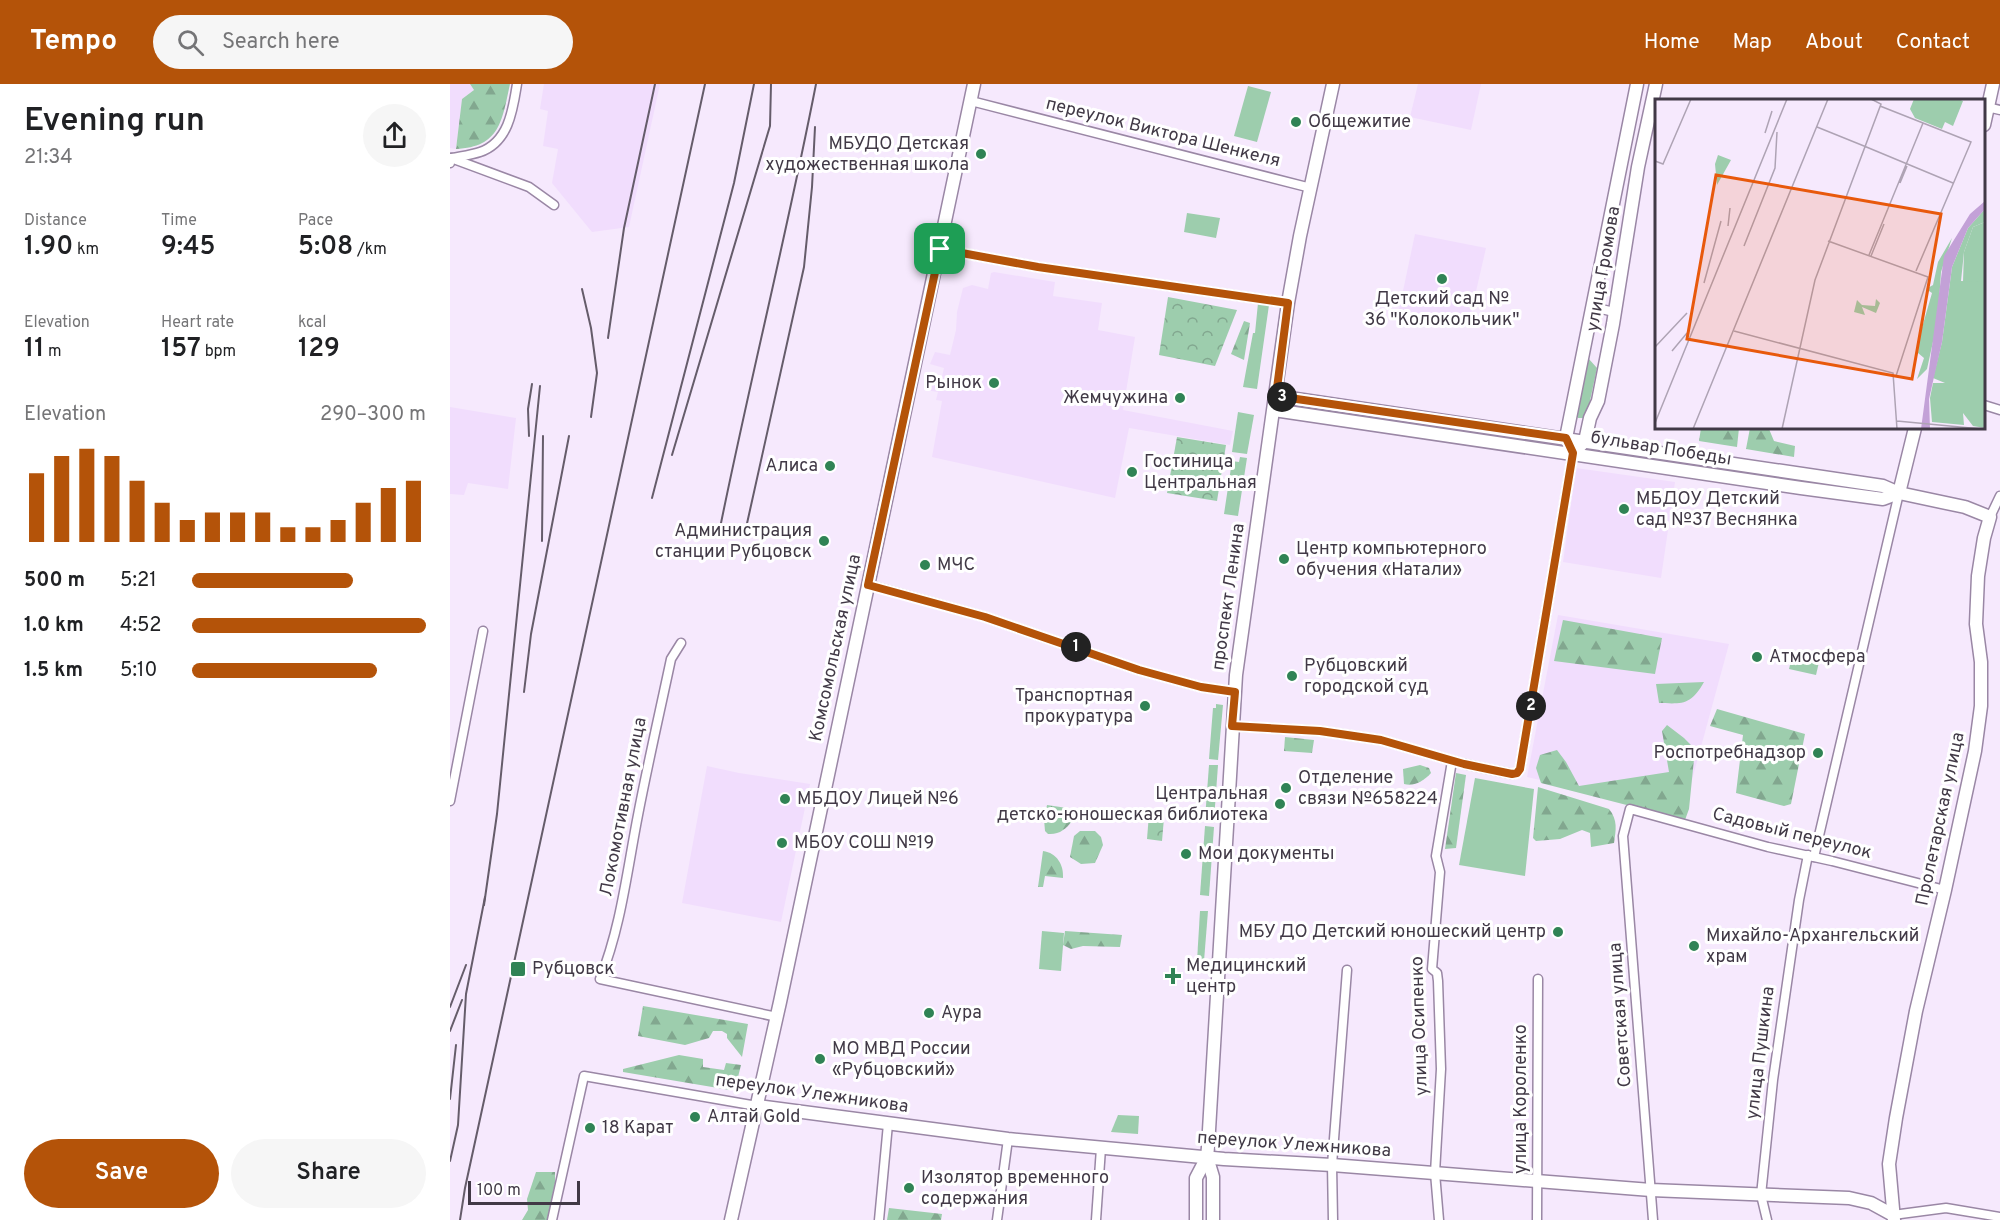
<!DOCTYPE html>
<meta charset="utf-8">
<style>
:root{--surface:#fff;--page:#f6f6f6;--text:#202124;--muted:#757577;--accent:#b45309}
body{margin:0;font-family:Overpass,sans-serif;background:var(--page);color:var(--text);height:100vh;display:flex;flex-direction:column;font-size:22px;white-space:nowrap}
*{box-sizing:border-box;margin:0}
p{font-size:20px;color:var(--muted)}
.icon{flex:none;width:33px;height:33px;fill:none;stroke:currentColor;stroke-width:2;stroke-linecap:round;stroke-linejoin:round}
.map{position:relative;flex:1;overflow:hidden}
.drawer{display:flex;flex-direction:column;background:var(--surface);width:450px}
.drawer>*{flex:none}
.scale{position:absolute;left:18px;bottom:15px;width:112px;box-sizing:border-box;padding-left:6px;border:3px solid #413946;border-top:0;font-size:16px;line-height:21px;white-space:nowrap;color:#413946;-webkit-text-stroke:4px #fff;paint-order:stroke}
.pin{position:absolute;display:grid;place-items:center;width:51px;height:51px;color:#fff;margin:-26px;border-radius:12px;box-shadow:0 3px 9px #0006}
.km{position:absolute;width:30px;height:30px;margin:-15px;border-radius:50%;background:#222;color:#fff;font-size:16px;line-height:30px;text-align:center}
.round{display:grid;place-items:center;flex:none;width:63px;height:63px;border-radius:32px;background:var(--page)}
.overview{display:flex;align-items:center;justify-content:space-between;height:102px;padding:0 24px}
h1{font-size:33px;font-weight:600;line-height:45px}
.metrics{display:grid;grid-template-columns:repeat(3,1fr);gap:9px;height:102px;padding:6px 24px}
.metrics div{display:grid;align-content:center}
.metrics b{font-size:26px;font-weight:600}
.metrics small{font-size:16px;font-weight:400}
.metrics p{font-size:16px}
.chart{height:168px;padding:12px 24px}
.chart p{display:flex;justify-content:space-between}
.chart svg{width:100%;height:108px;margin-top:6px;stroke:var(--accent);stroke-width:6}
.cta{display:flex;gap:12px;margin-top:auto;padding:12px 24px}
.cta a{flex:1;height:69px;border-radius:36px;background:var(--accent);color:#fff;font-size:24px;font-weight:600;line-height:69px;text-align:center}
.cta a+a{background:var(--page);color:var(--text)}
ul{padding:0 24px;list-style:none;font-size:20px}
li{display:grid;grid-template-columns:96px 72px 1fr;align-items:center;height:45px}
li i{height:15px;border-radius:8px;background:var(--accent)}
header{display:flex;align-items:center;gap:36px;box-sizing:border-box;height:84px;padding:0 30px;background:var(--accent);color:#fff}
header strong{font-size:28px}
nav{display:flex;gap:33px;margin-inline-start:auto;font-size:21px}
.search{width:420px;height:54px;background:var(--page);display:flex;align-items:center;gap:15px;box-sizing:border-box;padding:0 21px;border-radius:33px;color:var(--muted);font-size:22px}
main{display:flex;flex:1;min-height:0}
.map>svg:first-child{display:block}
.built{fill:#f1ddfd}
.grass{fill:#9dcdad}
.forest{fill:url(#forest-firs)}
.park{fill:url(#park-crowns)}
.lines{fill:none;stroke-linecap:round;stroke-linejoin:round}
.street-casing{stroke:#9a87a5;stroke-width:11}
.secondary-casing{stroke:#9a87a5;stroke-width:15}
.street{stroke:#fff;stroke-width:8}
.secondary{stroke:#fff;stroke-width:12}
.rail{stroke:#655c6a;stroke-width:2}
.route-casing{stroke:#fff;stroke-width:12}
.route{stroke:#b45309;stroke-width:8}
.poi-dot{fill:#308355;stroke:#fff;stroke-width:2}
.labels{text-anchor:middle;dominant-baseline:central;stroke-width:6;stroke-linejoin:round;paint-order:stroke}
.poi-label{font-size:18px;fill:#413946;stroke:#fff;text-anchor:start}
.street-label{font-size:18px;fill:#413946;stroke:#fff}
.inset-road{fill:none;stroke:#aea3b4;stroke-width:1.5}
.view{fill:#e8590c;fill-opacity:0.15;stroke:#e8590c;stroke-width:3}
.inset-edge{fill:none;stroke:#413946;stroke-width:3}
</style>
<header>
<strong>Tempo</strong>
<div class="search"><svg class="icon" aria-label="search" viewBox="0 0 24 24"><circle cx="10" cy="10" r="6"/><path d="M15 15l6 6"/></svg>Search here</div>
<nav><a>Home</a><a>Map</a><a>About</a><a>Contact</a></nav>
</header>
<main>
<section class="drawer">
<div class="overview"><div><h1>Evening run</h1><p>21:34</p></div><a class="round"><svg class="icon" aria-label="share" viewBox="0 0 24 24"><path d="M12 15V3M7 8l5-5 5 5M5 13v7h14v-7"/></svg></a></div>
<div class="metrics">
<div><p>Distance</p><b>1.90<small> km</small></b></div>
<div><p>Time</p><b>9:45</b></div>
<div><p>Pace</p><b>5:08<small> /km</small></b></div>
</div>
<div class="metrics">
<div><p>Elevation</p><b>11<small> m</small></b></div>
<div><p>Heart rate</p><b>157<small> bpm</small></b></div>
<div><p>kcal</p><b>129</b></div>
</div>
<div class="chart"><p><span>Elevation</span>290–300 m</p>
<svg viewBox="0 0 160 44" preserveAspectRatio="none"><path d="M5 44V16M15 44V9M25 44V6M35 44V9M45 44V19M55 44V28M65 44V35M75 44V32M85 44V32M95 44V32M105 44V38M115 44V38M125 44V35M135 44V28M145 44V22M155 44V19"/></svg>
</div>
<ul>
<li><b>500 m</b>5:21<i style="width:69%"></i></li>
<li><b>1.0 km</b>4:52<i style="width:100%"></i></li>
<li><b>1.5 km</b>5:10<i style="width:79%"></i></li>
</ul>
<div class="cta"><a>Save</a><a>Share</a></div>
</section>
<div class="map">
<svg width="1550" height="1136" viewBox="0 0 1550 1136">
<defs>
<pattern id="forest-firs" width="22" height="20" patternUnits="userSpaceOnUse" patternTransform="scale(1.5)"><rect width="22" height="20" fill="#9dcdad"/><path d="M5 1l3.5 6h-7zM16 11l3.5 6h-7z" fill="#82a78f"/></pattern>
<pattern id="park-crowns" width="20" height="18" patternUnits="userSpaceOnUse" patternTransform="scale(1.5)"><rect width="20" height="18" fill="#9dcdad"/><path d="M2 6a3 3 0 1 1 6 0M12 15a3 3 0 1 1 6 0" fill="none" stroke="#82a78f"/></pattern>
</defs>
<rect width="100%" height="100%" fill="#f6e9fd"/>
<g class="built">
<path d="M 0,0 L 20,0 L 24,6 L 12,15 L 6,65 L 0,64 Z"/>
<path d="M 94,0 L 210,0 L 179,143 L 142,148 L 102,99 L 108,65 L 93,62 L 98,27 L 90,25 Z"/>
<path d="M 968,0 L 1031,0 L 1021,46 L 960,33 Z"/>
<path d="M 965,150 L 1036,164 L 1018,242 L 949,226 Z"/>
<path d="M 544,188 L 605,198 L 603,212 L 652,219 L 648,246 L 685,253 L 673,326 L 783,347 L 780,361 L 679,344 L 665,414 L 482,373 L 492,317 L 486,316 L 488,308 L 475,306 L 476,299 L 490,301 L 494,284 L 480,280 L 485,268 L 500,271 L 506,246 L 507,228 L 513,204 L 522,201 L 538,205 L 541,189 Z"/>
<path d="M 0,323 L 66,334 L 58,405 L 18,399 L 14,411 L 0,410 Z"/>
<path d="M 1126,384 L 1225,398 L 1211,494 L 1113,478 Z"/>
<path d="M 1108,531 L 1279,560 L 1233,729 L 1077,693 Z"/>
<path d="M 257,682 L 289,689 L 360,700 L 331,838 L 232,819 Z"/>
</g>
<g class="grass">
<path d="M 798,2 L 821,8 L 807,58 L 784,52 Z"/>
<path d="M 737,129 L 770,134 L 766,154 L 734,148 Z"/>
<path d="M 808,219 L 819,221 L 807,305 L 793,303 L 803,249 L 805,249 Z"/>
<path d="M 1138,274 L 1147,284 L 1137,331 L 1134,334 L 1128,334 L 1126,331 Z"/>
<path d="M 873,322 L 1094,358 L 1095,360 L 872,329 Z"/>
<path d="M 788,328 L 804,331 L 797,370 L 782,368 Z"/>
<path d="M 790,373 L 797,374 L 788,432 L 774,430 L 782,377 L 789,378 Z"/>
<path d="M 1343,568 L 1370,574 L 1366,591 L 1339,585 Z"/>
<path d="M 766,620 L 773,621 L 768,676 L 759,675 L 763,624 L 766,624 Z"/>
<path d="M 759,681 L 768,681 L 764,736 L 755,735 Z"/>
<path d="M 1025,694 L 1084,705 L 1075,792 L 1009,781 Z"/>
<path d="M 755,742 L 764,743 L 759,812 L 750,811 Z"/>
<path d="M 750,827 L 758,827 L 754,877 L 747,877 Z"/>
<path d="M 592,847 L 614,849 L 611,887 L 589,885 Z"/>
<path d="M 668,1031 L 689,1032 L 688,1050 L 661,1048 Z"/>
</g>
<g class="forest">
<path d="M 20,0 L 60,0 C 52,37 50,63 6,65 L 12,15 L 24,6 Z"/>
<path d="M 794,237 L 800,239 L 794,276 L 781,270 Z"/>
<path d="M 1251,344 L 1289,344 L 1287,363 L 1249,357 Z"/>
<path d="M 1300,344 L 1319,345 L 1324,357 L 1345,362 L 1344,373 L 1296,365 Z"/>
<path d="M 1113,536 L 1212,554 L 1205,590 L 1104,577 Z"/>
<path d="M 1254,598 C 1241,621 1233,620 1209,619 L 1206,600 Z"/>
<path d="M 1267,625 L 1355,650 L 1341,720 L 1334,722 L 1286,709 L 1293,651 L 1260,642 Z"/>
<path d="M 1217,641 L 1234,654 L 1245,665 L 1239,725 L 1235,736 L 1091,699 L 1086,684 L 1090,671 L 1107,666 L 1116,678 L 1129,702 L 1219,688 L 1212,647 Z"/>
<path d="M 835,653 L 864,656 L 862,669 L 834,667 Z"/>
<path d="M 970,681 L 979,684 L 981,689 C 974,697 964,703 954,700 L 953,685 Z"/>
<path d="M 1006,689 L 1016,691 L 1006,764 L 995,765 Z"/>
<path d="M 1088,703 L 1159,725 C 1168,736 1166,746 1164,759 L 1141,763 L 1140,749 L 1132,746 L 1110,755 L 1086,757 L 1083,754 Z"/>
<path d="M 597,721 L 617,724 L 622,729 L 622,737 C 616,745 609,751 598,750 L 595,747 L 594,735 Z"/>
<path d="M 630,747 L 645,747 L 651,753 L 653,761 L 645,779 L 631,780 L 620,773 L 624,752 Z"/>
<path d="M 593,767 C 607,769 614,781 613,794 L 595,792 L 593,803 L 588,803 Z"/>
<path d="M 615,847 L 672,851 L 670,863 L 633,862 L 621,865 L 613,861 Z"/>
<path d="M 193,922 L 298,940 L 292,973 L 277,954 L 277,950 L 272,947 L 263,947 L 259,954 L 235,961 L 188,952 Z"/>
<path d="M 229,971 L 253,975 L 253,983 L 274,986 L 276,979 L 291,981 L 285,1005 L 280,1006 L 173,988 L 173,985 Z"/>
<path d="M 86,1088 L 105,1088 L 105,1099 L 97,1136 L 72,1136 L 78,1126 L 77,1115 Z"/>
<path d="M 439,1124 L 492,1130 L 491,1136 L 437,1136 Z"/>
</g>
<g class="park">
<path d="M 718,213 L 787,226 L 765,282 L 709,271 Z"/>
<path d="M 727,353 L 776,361 L 767,417 L 717,409 Z"/>
<path d="M 699,730 L 714,734 L 712,757 L 697,755 Z"/>
</g>
<g class="lines">
<defs>
<g id="street">
<path d="M 521,17 L 861,104"/>
<path d="M 1537,23 L 1550,26"/>
<path d="M 2,74 C 12,72 21,71 30,68 C 59,58 63,25 67,0"/>
<path d="M 0,79 L 1,74 L 79,103 L 104,121"/>
<path d="M 490,165 L 588,183 L 838,219"/>
<path d="M 1143,223 L 1164,228"/>
<path d="M 1534,321 L 1550,326"/>
<path d="M 1540,433 L 1550,412"/>
<path d="M 419,501 L 535,533 L 689,586 L 751,603 L 785,608"/>
<path d="M 231,559 L 221,575 C 210,627 198,679 188,731 C 177,787 171,843 150,895 L 327,933"/>
<path d="M 782,642 L 870,647 L 931,656 L 1014,680 L 1062,690 L 1067,689 L 1070,685 L 1123,369"/>
<path d="M 0,717 L 33,547"/>
<path d="M 1364,773 L 1449,409"/>
<path d="M 1443,1131 L 1496,1124 L 1550,1133"/>
<path d="M 102,1136 L 134,992 L 307,1022"/>
<path d="M 429,1136 L 438,1040"/>
<path d="M 547,1136 L 558,1055"/>
<path d="M 646,1136 L 651,1064"/>
<path d="M 883,1136 L 882,1081 L 897,886"/>
<path d="M 989,1136 L 985,1089 L 991,985 L 988,897 L 987,889 L 982,885 L 990,788 L 986,772 L 1002,677"/>
<path d="M 1087,1136 L 1088,895"/>
<path d="M 1203,1136 L 1173,752 L 1180,725 L 1318,763 L 1382,777 L 1495,806"/>
<path d="M 1317,1136 L 1311,1111 L 1323,996 L 1349,816 L 1358,771"/>
</g>
<g id="secondary">
<path d="M 1534,41 L 1543,0"/>
<path d="M 826,312 L 1433,402 L 1449,409 L 1515,423 L 1540,433 L 1534,454 L 1528,492 L 1526,540 L 1531,578 L 1531,622 L 1525,667 L 1495,806 L 1466,927 L 1446,1034 L 1439,1080 L 1444,1136"/>
<path d="M 824,326 L 1351,404 L 1433,415 L 1449,409"/>
<path d="M 1119,360 L 1116,354 L 1187,0"/>
<path d="M 1130,362 L 1135,357 L 1140,334 L 1148,317 L 1163,240 L 1188,83 L 1206,0"/>
<path d="M 1449,409 L 1465,344"/>
<path d="M 307,1022 L 558,1055 L 774,1075 L 882,1081 L 1201,1106 L 1399,1114 L 1421,1119 L 1443,1131"/>
<path d="M 281,1136 L 330,918 L 524,0"/>
<path d="M 746,1136 L 746,1094 L 757,1073"/>
<path d="M 763,1136 L 763,1093 L 757,1073 L 758,1063 L 786,591 L 838,219 L 850,152 L 883,0"/>
</g>
</defs>
<use href="#street" class="street-casing"/>
<use href="#secondary" class="secondary-casing"/>
<use href="#street" class="street"/>
<use href="#secondary" class="secondary"/>
<g class="rail">
<path d="M 132,205 L 141,244 L 147,289 L 141,333"/>
<path d="M 158,254 L 174,144 L 205,0"/>
<path d="M 79,352 L 78,325 L 82,300"/>
<path d="M 222,371 L 320,42 L 321,0"/>
<path d="M 202,414 L 284,99 L 304,0"/>
<path d="M 270,444 C 300,296 337,149 366,0"/>
<path d="M 296,444 L 354,183 L 362,103 L 365,43"/>
<path d="M 92,457 L 93,352"/>
<path d="M 74,608 L 81,550 L 119,352"/>
<path d="M 34,821 L 47,730 L 90,302"/>
<path d="M 0,923 L 16,881"/>
<path d="M 0,947 L 12,916"/>
<path d="M 0,1015 L 6,961"/>
<path d="M 0,1077 L 8,1041 L 16,910 L 35,813"/>
<path d="M 10,1136 L 15,1104 L 255,0"/>
</g>
</g>
<g class="lines">
<defs>
<path id="route" d="M 490,165 L 588,183 L 838,219 L 826,312 L 1116,354 L 1123,369 L 1070,685 L 1067,689 L 1062,690 L 1014,680 L 931,656 L 870,647 L 782,642 L 785,608 L 751,603 L 689,586 L 535,533 L 418,501 Z"/>
</defs>
<use href="#route" class="route-casing"/>
<use href="#route" class="route"/>
</g>
<g class="poi-dot">
<circle cx="846" cy="38" r="6"/>
<circle cx="531" cy="70" r="6"/>
<circle cx="992" cy="195" r="6"/>
<circle cx="544" cy="299" r="6"/>
<circle cx="730" cy="314" r="6"/>
<circle cx="380" cy="382" r="6"/>
<circle cx="682" cy="388" r="6"/>
<circle cx="1174" cy="425" r="6"/>
<circle cx="374" cy="457" r="6"/>
<circle cx="834" cy="475" r="6"/>
<circle cx="475" cy="481" r="6"/>
<circle cx="1307" cy="573" r="6"/>
<circle cx="842" cy="592" r="6"/>
<circle cx="695" cy="622" r="6"/>
<circle cx="1368" cy="669" r="6"/>
<circle cx="836" cy="704" r="6"/>
<circle cx="335" cy="715" r="6"/>
<circle cx="830" cy="720" r="6"/>
<circle cx="332" cy="759" r="6"/>
<circle cx="736" cy="770" r="6"/>
<circle cx="1108" cy="848" r="6"/>
<circle cx="1244" cy="862" r="6"/>
<rect x="60" y="877" width="16" height="16" rx="3"/>
<path d="M720 883h6v6h6v6h-6v6h-6v-6h-6v-6h6z"/>
<circle cx="479" cy="929" r="6"/>
<circle cx="370" cy="975" r="6"/>
<circle cx="245" cy="1033" r="6"/>
<circle cx="140" cy="1044" r="6"/>
<circle cx="459" cy="1104" r="6"/>
</g>
<g class="labels">
<g class="poi-label">
<text x="858" y="38">Общежитие</text>
<text x="519" y="60" text-anchor="end">МБУДО Детская<tspan x="519" dy="21">художественная школа</tspan></text>
<text x="992" y="215" text-anchor="middle">Детский сад №<tspan x="992" dy="21">36 "Колокольчик"</tspan></text>
<text x="532" y="299" text-anchor="end">Рынок</text>
<text x="718" y="314" text-anchor="end">Жемчужина</text>
<text x="694" y="378">Гостиница<tspan x="694" dy="21">Центральная</tspan></text>
<text x="368" y="382" text-anchor="end">Алиса</text>
<text x="1186" y="415">МБДОУ Детский<tspan x="1186" dy="21">сад №37 Веснянка</tspan></text>
<text x="362" y="447" text-anchor="end">Администрация<tspan x="362" dy="21">станции Рубцовск</tspan></text>
<text x="846" y="465">Центр компьютерного<tspan x="846" dy="21">обучения «Натали»</tspan></text>
<text x="487" y="481">МЧС</text>
<text x="1319" y="573">Атмосфера</text>
<text x="854" y="582">Рубцовский<tspan x="854" dy="21">городской суд</tspan></text>
<text x="683" y="612" text-anchor="end">Транспортная<tspan x="683" dy="21">прокуратура</tspan></text>
<text x="1356" y="669" text-anchor="end">Роспотребнадзор</text>
<text x="848" y="694">Отделение<tspan x="848" dy="21">связи №658224</tspan></text>
<text x="818" y="710" text-anchor="end">Центральная<tspan x="818" dy="21">детско-юношеская библиотека</tspan></text>
<text x="347" y="715">МБДОУ Лицей №6</text>
<text x="344" y="759">МБОУ СОШ №19</text>
<text x="748" y="770">Мои документы</text>
<text x="1096" y="848" text-anchor="end">МБУ ДО Детский юношеский центр</text>
<text x="1256" y="852">Михайло-Архангельский<tspan x="1256" dy="21">храм</tspan></text>
<text x="736" y="882">Медицинский<tspan x="736" dy="21">центр</tspan></text>
<text x="82" y="885">Рубцовск</text>
<text x="491" y="929">Аура</text>
<text x="382" y="965">МО МВД России<tspan x="382" dy="21">«Рубцовский»</tspan></text>
<text x="257" y="1033">Алтай Gold</text>
<text x="152" y="1044">18 Карат</text>
<text x="471" y="1094">Изолятор временного<tspan x="471" dy="21">содержания</tspan></text>
</g>
<g class="street-label">
<text transform="translate(713 49) rotate(14)">переулок Виктора Шенкеля</text>
<text transform="translate(1154 185) rotate(-80)">улица Громова</text>
<text transform="translate(1211 365) rotate(9)">бульвар Победы</text>
<text transform="translate(779 513) rotate(-82)">проспект Ленина</text>
<text transform="translate(386 564) rotate(-78)">Комсомольская улица</text>
<text transform="translate(174 723) rotate(-79)">Локомотивная улица</text>
<text transform="translate(1491 735) rotate(-78)">Пролетарская улица</text>
<text transform="translate(1342 750) rotate(14)">Садовый переулок</text>
<text transform="translate(1171 931) rotate(-94)">Советская улица</text>
<text transform="translate(970 942) rotate(-92)">улица Осипенко</text>
<text transform="translate(1311 969) rotate(-83)">улица Пушкина</text>
<text transform="translate(362 1010) rotate(8)">переулок Улежникова</text>
<text transform="translate(1071 1015) rotate(-90)">улица Короленко</text>
<text transform="translate(844 1061) rotate(4)">переулок Улежникова</text>
</g>
</g>
<g transform="translate(1205 15)">
<rect width="330" height="330" fill="#f6e9fd"/>
<path d="M 259,0 L 303,0 L 308,2 L 298,27 L 290,23 L 287,30 L 260,19 L 255,10 ZM 330,123 L 330,185 L 308,183 L 309,153 L 318,128 Z" fill="#9dcdad"/>
<path d="M 63,56 L 76,61 L 62,86 L 60,65 ZM 330,110 L 330,123 L 318,128 L 309,153 L 306,182 L 330,183 L 330,329 L 318,327 L 308,314 L 309,326 L 277,323 L 275,299 L 278,284 L 290,284 L 278,279 L 287,243 L 297,168 L 313,129 ZM 297,139 L 286,173 L 283,220 L 272,270 L 262,280 L 269,259 L 263,254 L 264,239 L 277,194 L 271,190 L 278,186 L 283,163 ZM 221,200 L 225,204 L 221,214 L 207,208 L 210,216 L 199,213 L 202,201 L 207,206 L 220,207 Z" fill="#9dcdad"/>
<path d="M 330,102 L 330,110 L 313,129 L 297,168 L 287,243 L 274,300 L 275,330 L 266,330 L 289,157 L 315,115 Z" fill="#c3a1d7"/>
<path class="inset-road" d="M 225,7 L 316,43 L 261,172M 162,28 L 209,47M 110,34 L 117,12M 209,47 L 298,84M 0,62 L 8,65 L 36,0M 245,84 L 252,67M 73,127 L 75,109M 173,142 L 273,178 L 241,277M 89,147 L 120,69 L 122,33M 214,156 L 268,24M 216,157 L 229,125M 49,184 L 66,122M 79,232 L 238,274 L 242,330M 0,248 L 32,214M 17,252 L 32,234M 242,322 L 326,330M 0,324 L 132,0M 38,330 L 173,0M 127,330 L 160,181 L 226,5 L 216,0"/>
<path class="view" d="M 61,76 L 286,115 L 257,280 L 32,240 Z"/>
<rect width="330" height="330" class="inset-edge"/>
</g>
</svg>
<div class="scale">100 m</div>
<div class="pin" style="left:490px;top:165px;background:#1e9e55"><svg class="icon" aria-label="arrive" viewBox="0 0 24 24"><path d="M6 21V4h12l-3 4 3 4H6"/></svg></div>
<b class="km" style="left:626px;top:563px">1</b>
<b class="km" style="left:1081px;top:622px">2</b>
<b class="km" style="left:832px;top:313px">3</b>
</div>
</main>
